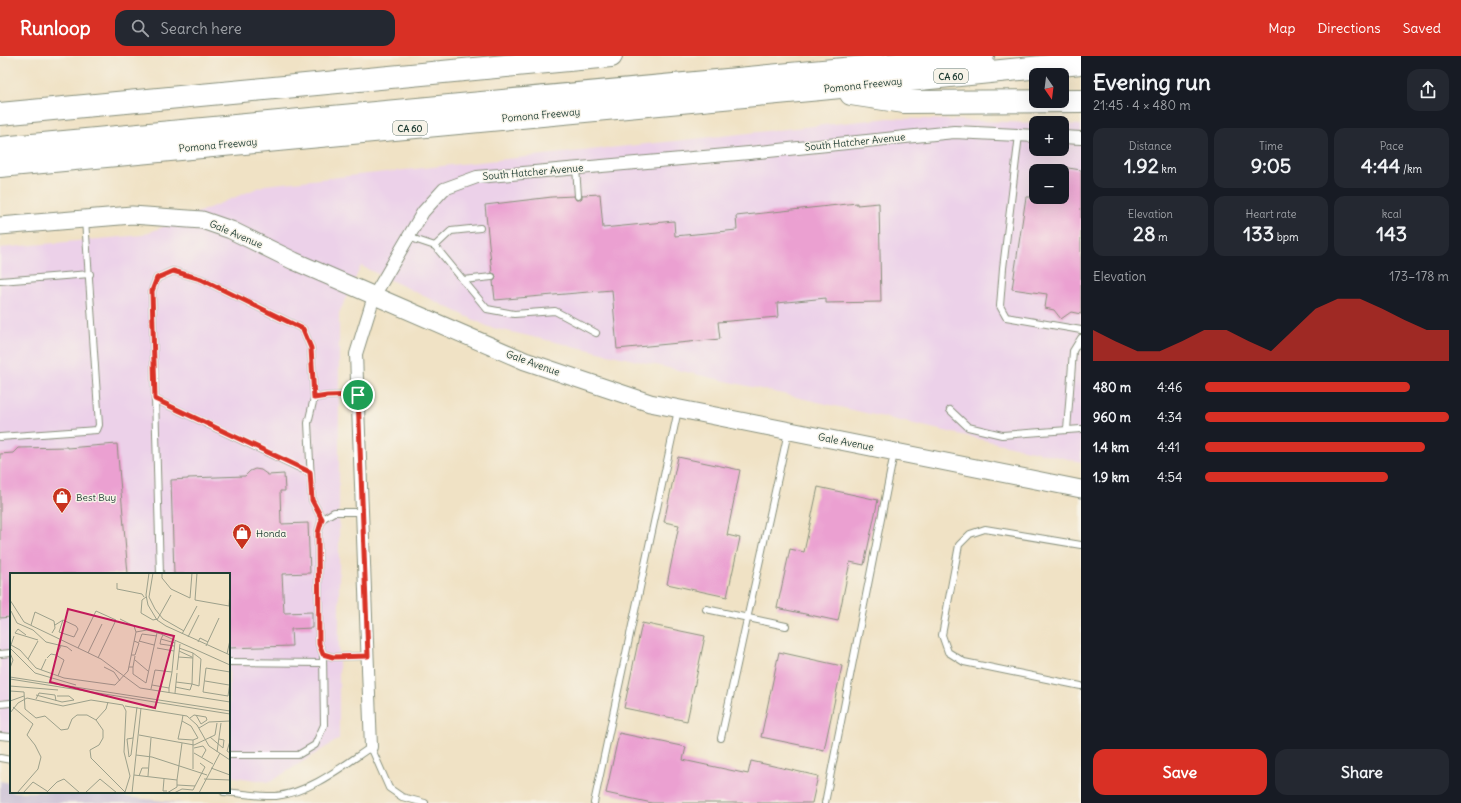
<!DOCTYPE html>
<meta charset="utf-8">
<style>
:root{--surface:#171b24;--page:#242831;--text:#f1f3f6;--muted:#9ea1a6;--accent:#d93025}
body{margin:0;font-family:Delius,sans-serif;background:var(--page);color:var(--text);height:100vh;display:flex;flex-direction:column;font-size:15px;white-space:nowrap}
*{box-sizing:border-box;margin:0}
p{font-size:13px;color:var(--muted)}
.icon{flex:none;width:22px;height:22px;fill:none;stroke:currentColor;stroke-width:2;stroke-linecap:round;stroke-linejoin:round}
.map{position:relative;flex:1;overflow:hidden}
.details{display:flex;flex-direction:column;background:var(--surface);width:380px}
.details>*{flex:none}
.needle{width:26px;rotate:166deg}
.controls{position:absolute;left:1029px;top:12px;display:grid;gap:8px}
.controls a{display:grid;place-items:center;width:40px;height:40px;border-radius:8px;background:var(--surface);box-shadow:0 4px 16px #0002;font-size:20px}
.pin{position:absolute;display:grid;place-items:center;width:34px;height:34px;color:#fff;margin:-17px;border:2px solid #fff;border-radius:50%;box-shadow:0 1px 4px #0007}
.round{display:grid;place-items:center;flex:none;width:42px;height:42px;border-radius:12px;background:var(--page)}
.head{display:flex;align-items:center;justify-content:space-between;height:68px;padding:0 12px}
h1{font-size:22px;font-weight:700;line-height:30px}
.metrics{display:grid;grid-template-columns:repeat(3,1fr);gap:6px;height:68px;padding:4px 12px}
.metrics div{display:grid;align-content:center;border-radius:10px;background:var(--page);text-align:center}
.metrics b{font-size:20px;font-weight:700}
.metrics small{font-size:11px;font-weight:400}
.metrics p{font-size:11px}
.chart{height:112px;padding:8px 12px}
.chart p{display:flex;justify-content:space-between}
.chart svg{width:100%;height:72px;margin-top:4px;fill:var(--accent);opacity:.7}
.action{display:flex;gap:8px;margin-top:auto;padding:8px 12px}
.action a{flex:1;height:46px;border-radius:12px;background:var(--accent);color:#fff;font-size:16px;font-weight:700;line-height:46px;text-align:center}
.action a+a{background:var(--page);color:var(--text)}
ul{padding:0 12px;list-style:none;font-size:13px}
li{display:grid;grid-template-columns:64px 48px 1fr;align-items:center;height:30px}
li i{height:10px;border-radius:5px;background:var(--accent)}
header{display:flex;align-items:center;gap:24px;box-sizing:border-box;height:56px;padding:0 20px;background:var(--accent);color:#fff}
header strong{font-size:19px}
nav{display:flex;gap:22px;margin-inline-start:auto;font-size:14px}
.search{width:280px;height:36px;background:var(--page);display:flex;align-items:center;gap:10px;box-sizing:border-box;padding:0 14px;border-radius:12px;color:var(--muted);font-size:15px}
main{display:flex;flex:1;min-height:0}
.map>svg:first-child{display:block}
.built{fill:#ecd1e9;fill-rule:evenodd}
.industrial{fill:#cbbfd4}
.building{fill:#eba0d1}
.lines{fill:none;stroke-linecap:round;stroke-linejoin:round}
.lane-casing{stroke:#88907c;stroke-width:8}
.street-casing{stroke:#88907c;stroke-width:14}
.secondary-casing{stroke:#88907c;stroke-width:19}
.highway-casing{stroke:#88907c;stroke-width:24}
.lane{stroke:#fff;stroke-width:6}
.street{stroke:#fff;stroke-width:12}
.secondary{stroke:#fff;stroke-width:17}
.highway{stroke:#fff;stroke-width:22}
.route-casing{stroke:#fff;stroke-width:8}
.route{stroke:#d93025;stroke-width:5}
.labels{text-anchor:middle;dominant-baseline:central;stroke-width:3;stroke-linejoin:round;paint-order:stroke}
.shield{fill:#f7f3e8;stroke:#60746a;stroke-width:1}
.shield-label{font-size:9px;font-weight:bold;fill:#1f3d34}
.street-label{font-size:10px;fill:#1f3d34;stroke:#f7f3e8}
.poi-label{font-size:10px;fill:#1f3d34;stroke:#f7f3e8;text-anchor:start}
.inset-road{fill:none;stroke:#9ca08b;stroke-width:1}
.view{fill:#c2185b;fill-opacity:0.15;stroke:#c2185b;stroke-width:2}
.inset-edge{fill:none;stroke:#1f3d34;stroke-width:2}
</style>
<header>
<strong>Runloop</strong>
<div class="search"><svg class="icon" aria-label="search" viewBox="0 0 24 24"><circle cx="10" cy="10" r="6"/><path d="M15 15l6 6"/></svg>Search here</div>
<nav><a>Map</a><a>Directions</a><a>Saved</a></nav>
</header>
<main>
<div class="map">
<svg width="1081" height="747" viewBox="0 0 1081 747">
<rect width="100%" height="100%" fill="#f7f3e8"/>
<filter id="ink" filterUnits="userSpaceOnUse"><feTurbulence type="fractalNoise" baseFrequency=".025" numOctaves="2"/><feDisplacementMap in="SourceGraphic" scale="8" xChannelSelector="R" yChannelSelector="G"/><feConvolveMatrix kernelMatrix="1 2 1 2 8 2 1 2 1" color-interpolation-filters="sRGB"/></filter>
<filter id="wash" filterUnits="userSpaceOnUse"><feTurbulence type="fractalNoise" baseFrequency=".012" numOctaves="4" result="noise"/><feDisplacementMap in="SourceGraphic" scale="16" xChannelSelector="R" yChannelSelector="G"/><feGaussianBlur stdDeviation="0.9" result="paint"/><feColorMatrix in="noise" values="0 0 0 0 0 0 0 0 0 0 0 0 0 0 0 0 0 1.4 0 .05"/><feComposite in="paint" operator="in"/></filter>
<g filter="url(#wash)">
<rect width="100%" height="100%" fill="#f0e2c5"/>
<path class="built" d="M 889,62 L 1036,67 L 1036,93 L 1062,93 L 1062,68 L 1081,69 L 1081,406 L 489,271 L 361,210 L 339,257 L 339,683 L 270,726 L 229,720 L 229,518 L 11,518 L 11,684 L 0,683 L 0,192 L 143,179 L 265,129 ZM 1036,115 L 1062,115 L 1062,141 L 1036,141 Z"/>
<path class="industrial" d="M 0,725 L 11,727 L 11,736 L 77,736 L 184,747 L 0,747 Z"/>
<g id="blocks">
<g class="building">
<path d="M 1062,111 L 1081,114 L 1081,258 L 1071,256 L 1061,263 L 1054,254 L 1045,252 L 1047,238 L 1012,233 L 1026,141 L 1062,141 Z"/>
<path d="M 600,138 L 603,172 L 674,165 L 675,180 L 737,174 L 736,160 L 857,147 L 857,149 L 879,147 L 881,246 L 826,247 L 826,242 L 777,247 L 778,261 L 718,266 L 720,283 L 617,293 L 612,234 L 495,244 L 493,225 L 495,224 L 496,221 L 495,218 L 492,217 L 485,149 L 552,141 L 574,140 L 576,144 L 579,144 L 582,142 L 582,139 Z"/>
<path d="M 117,388 L 128,518 L 11,518 L 11,561 L 0,562 L 0,398 L 13,397 L 18,392 L 67,391 L 67,392 Z"/>
<path d="M 678,401 L 740,414 L 727,479 L 740,482 L 727,541 L 667,528 L 679,469 L 664,466 Z"/>
<path d="M 255,413 L 261,414 L 268,419 L 284,418 L 285,435 L 280,435 L 281,468 L 308,467 L 310,517 L 282,518 L 284,557 L 312,556 L 312,572 L 291,573 L 292,590 L 229,592 L 229,518 L 174,518 L 171,424 L 188,423 L 188,422 L 245,420 L 250,415 Z"/>
<path d="M 818,431 L 878,444 L 864,509 L 850,506 L 838,565 L 777,552 L 790,493 L 804,496 Z"/>
<path d="M 642,567 L 705,580 L 687,665 L 624,652 Z"/>
<path d="M 779,596 L 842,610 L 824,694 L 761,681 Z"/>
<path d="M 619,677 L 686,691 L 683,704 L 748,718 L 751,705 L 818,720 L 812,747 L 652,747 L 606,737 Z"/>
</g>
</g>
</g>
<g filter="url(#ink)">
<use href="#blocks" fill-opacity="0" stroke="#88907c" stroke-width="1"/>
<g class="lines">
<defs>
<g id="lane">
<path d="M 1019,79 L 1003,212 L 1000,250 L 1006,261 L 1081,274"/>
<path d="M 576,112 L 578,140"/>
<path d="M 408,181 L 435,190 L 487,253 L 514,258 L 555,255 L 596,277"/>
<path d="M 435,190 L 451,175 L 480,172"/>
<path d="M 463,224 L 492,221"/>
<path d="M 0,225 L 90,218"/>
<path d="M 155,343 L 310,417"/>
<path d="M 950,354 L 968,371 L 1002,379 L 1081,373"/>
<path d="M 1067,374 L 1073,295 L 1081,282"/>
<path d="M 0,381 L 97,374 L 99,369 L 85,164"/>
<path d="M 362,456 L 334,456 L 322,463 L 318,477 L 319,588 L 323,598 L 333,601 L 368,600"/>
<path d="M 322,463 L 312,444 L 308,367 L 314,342 L 327,340 L 358,339"/>
<path d="M 1081,489 L 985,473 L 970,478 L 959,489 L 942,579 L 948,596 L 964,606 L 1081,630"/>
<path d="M 160,518 L 152,235 L 157,222 L 173,215 L 201,223 L 303,273 L 311,292 L 314,342"/>
<path d="M 706,553 L 786,570"/>
<path d="M 0,598 L 11,597"/>
<path d="M 229,606 L 323,607"/>
<path d="M 0,648 L 11,647"/>
<path d="M 0,680 L 11,681"/>
<path d="M 721,682 L 788,376"/>
<path d="M 229,699 L 298,699 L 315,689 L 324,669 L 323,598"/>
<path d="M 0,702 L 11,704"/>
<path d="M 224,736 C 241,737 260,741 276,740 C 310,737 344,709 371,691 L 389,732 L 402,741 L 425,747"/>
<path d="M 594,747 L 678,354"/>
<path d="M 825,747 L 894,397"/>
</g>
<g id="street">
<path d="M 1062,81 L 1081,82"/>
<path d="M 371,691 L 356,298 L 374,240 L 423,156 L 444,133 L 477,121 L 749,97 L 954,76 L 1036,80"/>
</g>
<path id="secondary" d="M 0,170 L 132,159 L 202,164 L 231,174 L 294,205 L 525,305 L 650,347 L 1081,433"/>
<g id="highway">
<path d="M 851,38 L 904,46 L 1081,45"/>
<path d="M 0,58 L 611,0"/>
<path d="M 0,92 L 983,0"/>
<path d="M 0,110 L 820,33 L 1081,7"/>
</g>
</defs>
<use href="#lane" class="lane-casing"/>
<use href="#street" class="street-casing"/>
<use href="#secondary" class="secondary-casing"/>
<use href="#highway" class="highway-casing"/>
<use href="#lane" class="lane"/>
<use href="#street" class="street"/>
<use href="#secondary" class="secondary"/>
<use href="#highway" class="highway"/>
</g>
</g>
<g class="lines" filter="url(#ink)">
<defs>
<path id="route" d="M 173,215 L 201,223 L 303,273 L 311,292 L 314,342 L 327,340 L 358,339 L 368,600 L 333,601 L 323,598 L 319,588 L 318,477 L 322,463 L 312,444 L 310,416 L 155,343 L 152,235 L 157,222 Z"/>
</defs>
<use href="#route" class="route-casing"/>
<use href="#route" class="route"/>
</g>
<defs>
<symbol id="shop-pin" viewBox="-11 -11 22 30"><path d="M0 17L-7.5 6A9.5 9.5 0 1 1 7.5 6Z" fill="#c8321e" stroke="#f7f3e8"/><path d="M-5-2.5h2.3a2.7 3.5 0 0 1 5.4 0H5L5.5 6h-11ZM-1.5-2.5h3a1.5 2.3 0 0 0-3 0Z" fill="#fff"/></symbol>
</defs>
<g fill-rule="evenodd">
<use href="#shop-pin" x="51" y="430" width="22" height="30"/>
<use href="#shop-pin" x="231" y="466" width="22" height="30"/>
</g>
<g class="labels">
<g class="shield">
<rect x="934" y="13" width="34" height="14" rx="3"/>
<rect x="393" y="65" width="34" height="14" rx="3"/>
</g>
<g class="shield-label">
<text x="951" y="20">CA 60</text>
<text x="410" y="72">CA 60</text>
</g>
<g class="street-label">
<text transform="translate(863 29) rotate(-6)">Pomona Freeway</text>
<text transform="translate(541 59) rotate(-5)">Pomona Freeway</text>
<text transform="translate(855 86) rotate(-6)">South Hatcher Avenue</text>
<text transform="translate(218 89) rotate(-5)">Pomona Freeway</text>
<text transform="translate(533 116) rotate(-5)">South Hatcher Avenue</text>
<text transform="translate(236 178) rotate(23)">Gale Avenue</text>
<text transform="translate(533 307) rotate(20)">Gale Avenue</text>
<text transform="translate(846 386) rotate(11)">Gale Avenue</text>
</g>
<g class="poi-label">
<text x="76" y="441">Best Buy</text>
<text x="256" y="477">Honda</text>
</g>
</g>
<g transform="translate(10 517)">
<rect width="220" height="220" fill="#f0e2c5"/>
<path class="inset-road" d="M 139,0 L 136,22 L 138,32 L 147,47 L 156,53 L 220,82M 143,0 L 139,24 L 145,36 L 153,46 L 174,58M 152,0 L 152,5 L 161,16 L 180,25 L 182,0M 187,0 L 185,27 L 219,33 L 220,18M 107,10 L 107,16 L 132,21 L 134,24M 136,24 L 132,27 L 131,40 L 143,47 L 147,46M 0,27 L 14,49 L 91,86 L 130,115 L 220,129M 1,38 L 7,50 L 23,57 L 36,69 L 57,74 L 62,78M 147,47 L 161,22M 21,52 L 25,39 L 44,48 L 45,55 L 42,60M 45,52 L 53,47 L 66,53 L 68,56 L 64,64 L 49,59 L 53,47M 126,59 L 137,57 L 151,61 L 220,92M 172,61 L 187,33M 16,62 L 8,56 L 5,60 L 28,67M 153,62 L 151,66 L 165,70M 4,63 L 1,72 L 10,77 L 26,95 L 54,105 L 105,112 L 118,98 L 126,59 L 124,53 L 110,46M 178,64 L 189,42M 151,66 L 150,71 L 164,73M 129,68 L 144,72M 129,69 L 132,61 L 147,63M 188,69 L 190,65 L 198,69M 196,73 L 209,45M 0,75 L 25,100 L 66,112M 68,75 L 86,38 L 106,47 L 88,85M 147,75 L 164,78M 169,75 L 183,80M 169,78 L 182,84M 0,80 L 3,87 L 0,95M 78,80 L 92,51M 183,80 L 191,86 L 189,113 L 182,111 ZM 217,81 L 220,67M 46,82 L 54,87 L 48,103M 121,82 L 125,82 L 129,70 L 124,68M 168,84 L 183,85M 37,85 L 41,81 L 46,82 L 51,73M 18,86 L 28,68M 125,87 L 138,98M 94,94 L 104,99 L 110,108M 119,94 L 123,94 L 125,83M 123,94 L 123,101 L 136,110 L 147,60M 31,97 L 36,86M 167,97 L 170,71M 220,99 L 196,95 L 193,119 L 218,123 L 220,109M 0,104 L 220,138M 0,106 L 220,141M 195,108 L 219,112M 142,112 L 159,115 L 159,120M 0,113 L 48,117M 165,114 L 180,117 L 182,111 L 166,109M 159,115 L 162,99M 141,116 L 145,97 L 162,99 L 165,68M 0,118 L 14,119 L 15,136 L 26,145 L 35,143 L 51,157 L 58,156 L 62,146 L 67,142 L 77,142 L 86,147 L 93,157 L 93,165 L 89,172 L 80,177 L 81,185 L 115,219M 165,120 L 167,100M 26,122 L 52,129 L 64,127 L 59,123 L 47,123M 26,126 L 29,120 L 45,122 L 46,128M 0,128 L 14,123M 115,133 L 177,143 L 187,152 L 199,173 L 220,187M 3,134 L 23,151 L 17,162 L 25,172 L 31,184 L 28,196 L 7,220M 0,140 L 8,130 L 17,125 L 53,133 L 81,127 L 113,132 L 116,138 L 114,179 L 120,203 L 115,219M 173,142 L 172,148 L 181,153 L 188,165 L 183,167 L 183,196M 180,145 L 184,142 L 196,144 L 197,147 L 191,151 L 186,142M 86,147 L 96,136 L 98,129M 172,148 L 168,166 L 183,167M 189,155 L 199,149 L 220,148M 129,162 L 184,172 L 205,162 L 207,150M 200,164 L 213,175 L 214,167 L 209,166M 123,165 L 117,166 L 119,184 L 121,182 L 127,134M 220,168 L 217,178 L 220,180M 184,175 L 193,173 L 196,177 L 192,184M 207,179 L 211,150M 184,180 L 203,191M 126,182 L 142,184 L 197,202M 201,195 L 220,202M 124,202 L 167,207 L 172,170M 129,203 L 132,195 L 138,195M 138,203 L 141,165M 154,206 L 153,218 L 157,218M 194,206 L 220,207M 167,212 L 185,213 L 195,194 L 190,190M 13,220 L 23,209 L 37,218M 36,220 L 47,209 L 54,206 L 70,220M 75,220 L 90,206 L 107,220M 122,220 L 131,135M 157,220 L 167,214 L 167,207M 164,220 L 172,216 L 183,217 L 185,213M 189,220 L 210,180"/>
<path class="view" d="M 58,36 L 164,63 L 145,135 L 40,109 Z"/>
<rect width="220" height="220" class="inset-edge"/>
</g>
</svg>
<div class="controls">
<a><svg class="needle" viewBox="-14 -14 28 28"><path d="M0-13l5 13h-10z" fill="#e53935"/><path d="M0 13l5-13h-10z" fill="#9ea1a6"/></svg></a>
<a>+</a>
<a>−</a>
</div>
<div class="pin" style="left:358px;top:339px;background:#1e9e55"><svg class="icon" aria-label="arrive" viewBox="0 0 24 24"><path d="M6 21V4h12l-3 4 3 4H6"/></svg></div>
</div>
<section class="details">
<div class="head"><div><h1>Evening run</h1><p>21:45 · 4 × 480 m</p></div><a class="round"><svg class="icon" aria-label="share" viewBox="0 0 24 24"><path d="M12 15V3M7 8l5-5 5 5M5 13v7h14v-7"/></svg></a></div>
<div class="metrics">
<div><p>Distance</p><b>1.92<small> km</small></b></div>
<div><p>Time</p><b>9:05</b></div>
<div><p>Pace</p><b>4:44<small> /km</small></b></div>
</div>
<div class="metrics">
<div><p>Elevation</p><b>28<small> m</small></b></div>
<div><p>Heart rate</p><b>133<small> bpm</small></b></div>
<div><p>kcal</p><b>143</b></div>
</div>
<div class="chart"><p><span>Elevation</span>173–178 m</p>
<svg viewBox="0 0 160 44" preserveAspectRatio="none"><path d="M0 44V25L10 32L20 38L30 38L40 32L50 25L60 25L70 32L80 38L90 25L100 12L110 6L120 6L130 12L140 19L150 25L160 25V44z"/></svg>
</div>
<ul>
<li><b>480 m</b>4:46<i style="width:84%"></i></li>
<li><b>960 m</b>4:34<i style="width:100%"></i></li>
<li><b>1.4 km</b>4:41<i style="width:90%"></i></li>
<li><b>1.9 km</b>4:54<i style="width:75%"></i></li>
</ul>
<div class="action"><a>Save</a><a>Share</a></div>
</section>
</main>
